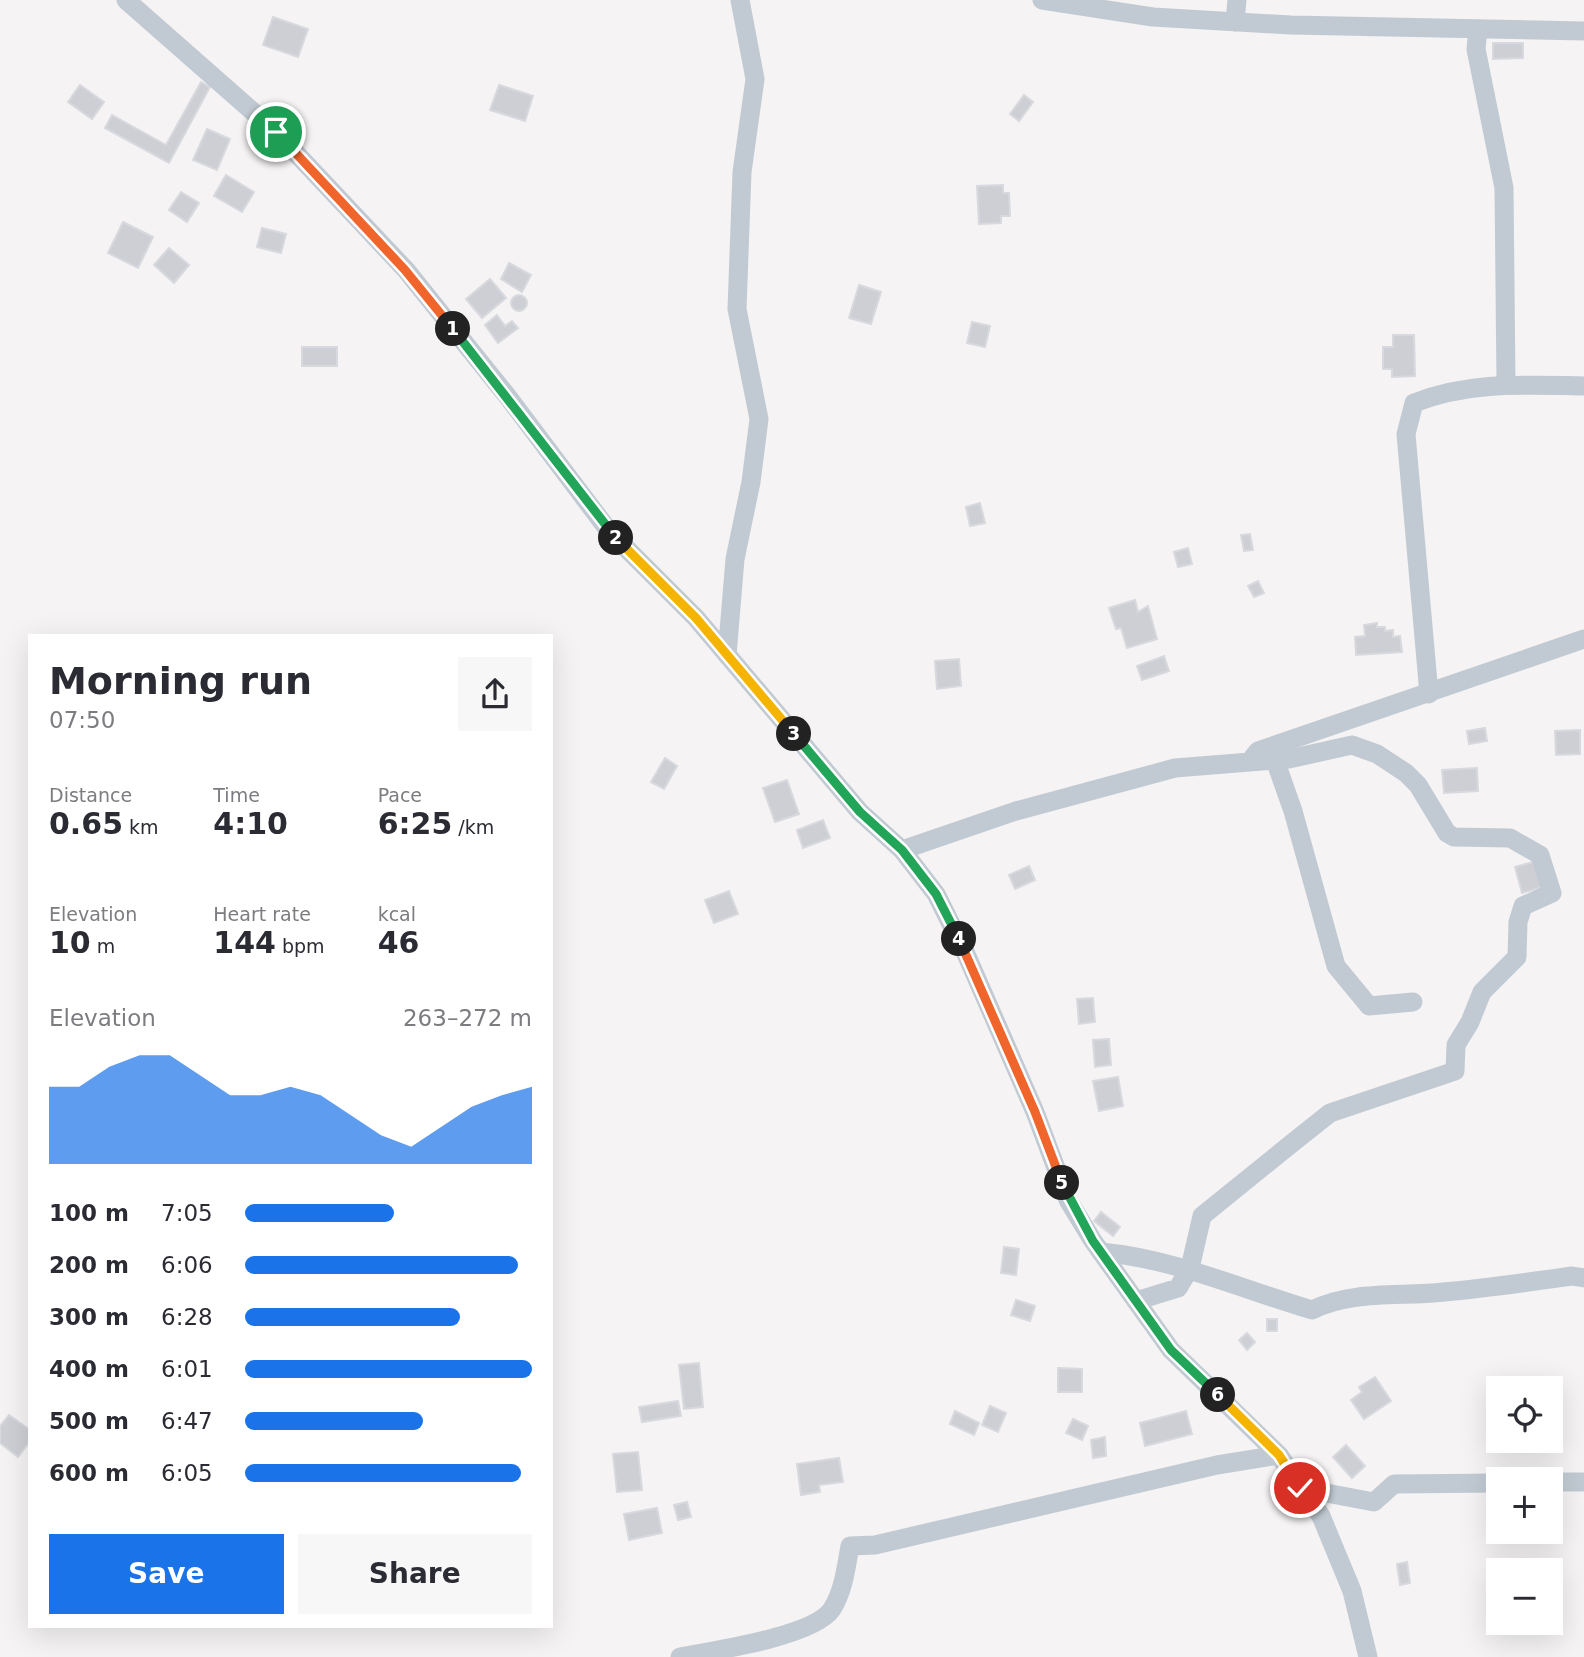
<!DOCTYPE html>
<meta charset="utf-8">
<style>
:root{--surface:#fff;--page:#f7f7f7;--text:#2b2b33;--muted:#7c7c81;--accent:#1a73e8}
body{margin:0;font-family:"DejaVu Sans",sans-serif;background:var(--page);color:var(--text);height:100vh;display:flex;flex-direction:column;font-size:26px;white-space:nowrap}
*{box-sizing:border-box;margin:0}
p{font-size:23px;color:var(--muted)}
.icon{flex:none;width:38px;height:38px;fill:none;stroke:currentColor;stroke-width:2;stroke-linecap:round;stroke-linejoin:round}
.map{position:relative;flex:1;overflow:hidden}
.details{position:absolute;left:28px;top:634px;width:525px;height:994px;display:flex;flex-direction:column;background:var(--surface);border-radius:0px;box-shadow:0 7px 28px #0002}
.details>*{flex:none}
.controls{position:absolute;left:1486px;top:1376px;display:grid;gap:14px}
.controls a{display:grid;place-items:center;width:77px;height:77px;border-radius:0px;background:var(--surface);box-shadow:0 7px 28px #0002;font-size:35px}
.pin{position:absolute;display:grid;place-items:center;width:60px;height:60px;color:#fff;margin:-30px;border:4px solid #fff;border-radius:50%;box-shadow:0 2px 7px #0007}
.km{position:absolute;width:35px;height:35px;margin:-18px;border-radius:50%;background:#222;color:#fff;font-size:19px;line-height:35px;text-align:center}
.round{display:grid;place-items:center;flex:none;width:74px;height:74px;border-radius:0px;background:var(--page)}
.overview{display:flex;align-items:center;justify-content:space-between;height:119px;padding:0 21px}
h1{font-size:38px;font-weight:800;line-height:52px}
.stats{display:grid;grid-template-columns:repeat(3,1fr);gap:10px;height:119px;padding:7px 21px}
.stats div{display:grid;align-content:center}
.stats b{font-size:30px;font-weight:800}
.stats small{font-size:19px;font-weight:400}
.stats p{font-size:19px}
.chart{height:196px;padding:14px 21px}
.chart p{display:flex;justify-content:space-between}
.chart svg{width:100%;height:126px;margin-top:7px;fill:var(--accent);opacity:.7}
.primary-button{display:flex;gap:14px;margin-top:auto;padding:14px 21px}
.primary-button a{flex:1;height:80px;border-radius:0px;background:var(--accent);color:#fff;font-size:28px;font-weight:800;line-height:80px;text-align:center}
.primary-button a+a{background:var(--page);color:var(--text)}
ul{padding:0 21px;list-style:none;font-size:23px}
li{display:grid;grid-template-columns:112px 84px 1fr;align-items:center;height:52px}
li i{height:18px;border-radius:9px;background:var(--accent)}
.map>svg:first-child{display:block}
.building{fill:#cdcfd5;stroke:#d7d9de;stroke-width:2}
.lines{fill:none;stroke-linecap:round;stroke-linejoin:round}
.minor{stroke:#c1cad2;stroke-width:19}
.split-1-casing{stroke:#fff;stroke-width:14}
.split-2-casing{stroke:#fff;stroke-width:14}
.split-3-casing{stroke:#fff;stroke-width:14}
.split-4-casing{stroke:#fff;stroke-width:14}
.split-5-casing{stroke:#fff;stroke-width:14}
.split-6-casing{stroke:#fff;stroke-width:14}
.split-7-casing{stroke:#fff;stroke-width:14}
.split-1{stroke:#f0652b;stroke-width:9}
.split-2{stroke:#22a559;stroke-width:9}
.split-3{stroke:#f5b400;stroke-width:9}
.split-4{stroke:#22a559;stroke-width:9}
.split-5{stroke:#f0652b;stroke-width:9}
.split-6{stroke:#22a559;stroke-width:9}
.split-7{stroke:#f5b400;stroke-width:9}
</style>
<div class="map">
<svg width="1584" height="1657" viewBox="0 0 1584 1657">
<rect width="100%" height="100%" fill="#f5f3f3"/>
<g class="building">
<path d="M 273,17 L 308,29 L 298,57 L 263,45 Z"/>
<path d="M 1493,43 L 1523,43 L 1523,58 L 1493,59 Z"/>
<path d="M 201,82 L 210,87 L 169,163 L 105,128 L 112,115 L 166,145 Z"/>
<path d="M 80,85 L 104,102 L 92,119 L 68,102 Z"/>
<path d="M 499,85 L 533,96 L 525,121 L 490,110 Z"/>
<path d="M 1024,95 L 1033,102 L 1019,121 L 1010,114 Z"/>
<path d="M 207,129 L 230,139 L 217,170 L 193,160 Z"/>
<path d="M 226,175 L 254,192 L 242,212 L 214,196 Z"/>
<path d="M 1003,185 L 1003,193 L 1009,193 L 1010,216 L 1001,216 L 1001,223 L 979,224 L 977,186 Z"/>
<path d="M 181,192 L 199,203 L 187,222 L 169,210 Z"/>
<path d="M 123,222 L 153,237 L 138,268 L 108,253 Z"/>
<path d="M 262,228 L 286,234 L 281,253 L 257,247 Z"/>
<path d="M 169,248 L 189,265 L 174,283 L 154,265 Z"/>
<path d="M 509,263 L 531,275 L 522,292 L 501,279 Z"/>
<path d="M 490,279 L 506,298 L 482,318 L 466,299 Z"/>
<path d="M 859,285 L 881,292 L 871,324 L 849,318 Z"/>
<circle cx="519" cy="303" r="8"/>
<path d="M 497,315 L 505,326 L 512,321 L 518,328 L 498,343 L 485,325 Z"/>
<path d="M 972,322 L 990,326 L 985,347 L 967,343 Z"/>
<path d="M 1393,335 L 1414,335 L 1415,376 L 1392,377 L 1392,369 L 1383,369 L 1383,347 L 1393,347 Z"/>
<rect x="302" y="347" width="35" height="19"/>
<path d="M 980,503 L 985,523 L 970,526 L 966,507 Z"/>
<path d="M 1250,534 L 1253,550 L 1244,551 L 1241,535 Z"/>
<path d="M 1188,548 L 1192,564 L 1178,567 L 1174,552 Z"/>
<path d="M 1258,581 L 1264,593 L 1254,597 L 1248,586 Z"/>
<path d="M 1135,600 L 1138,612 L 1148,606 L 1157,639 L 1127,648 L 1121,628 L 1116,629 L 1109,608 Z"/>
<path d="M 1377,623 L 1377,627 L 1385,627 L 1385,631 L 1393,630 L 1393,637 L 1400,636 L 1402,652 L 1356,655 L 1355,637 L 1365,636 L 1364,625 Z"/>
<path d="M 1164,656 L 1169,671 L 1142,680 L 1137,666 Z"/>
<path d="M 959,659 L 961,686 L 937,689 L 935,661 Z"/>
<path d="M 1485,728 L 1487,741 L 1469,744 L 1467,731 Z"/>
<path d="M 1580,730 L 1580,754 L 1556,755 L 1555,731 Z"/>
<path d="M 665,758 L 677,766 L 664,789 L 651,782 Z"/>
<path d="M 1477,768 L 1478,791 L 1444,793 L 1442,770 Z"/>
<path d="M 787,780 L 799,814 L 775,822 L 763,788 Z"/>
<path d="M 823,820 L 830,838 L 803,848 L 797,830 Z"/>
<path d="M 1536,861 L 1543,887 L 1522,893 L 1515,867 Z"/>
<path d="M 1029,866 L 1035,880 L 1015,889 L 1009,875 Z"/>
<path d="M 729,891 L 738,914 L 714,923 L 705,900 Z"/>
<path d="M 1093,998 L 1095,1022 L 1079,1024 L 1077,999 Z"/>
<path d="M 1109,1039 L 1111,1065 L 1095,1067 L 1093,1040 Z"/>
<path d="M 1118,1077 L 1123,1106 L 1099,1111 L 1093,1081 Z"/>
<path d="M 1101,1212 L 1120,1227 L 1113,1236 L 1094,1221 Z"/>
<path d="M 1004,1247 L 1019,1249 L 1016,1275 L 1001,1273 Z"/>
<path d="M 1016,1300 L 1035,1306 L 1030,1321 L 1011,1315 Z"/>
<rect x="1267" y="1319" width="10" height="12"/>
<path d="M 1247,1333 L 1255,1342 L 1247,1350 L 1239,1340 Z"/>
<path d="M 699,1363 L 703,1407 L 684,1409 L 679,1365 Z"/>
<path d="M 1058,1368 L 1082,1369 L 1082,1392 L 1058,1392 Z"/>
<path d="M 1375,1377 L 1391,1401 L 1364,1419 L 1351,1400 L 1362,1392 L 1359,1387 Z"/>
<path d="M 678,1401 L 681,1416 L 642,1422 L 639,1407 Z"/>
<path d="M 990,1406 L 1006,1413 L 998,1432 L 982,1425 Z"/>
<path d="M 955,1411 L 979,1423 L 974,1435 L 950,1424 Z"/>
<path d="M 1186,1411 L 1192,1434 L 1145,1446 L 1140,1423 Z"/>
<path d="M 9,1415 L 30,1430 L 30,1441 L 18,1457 L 0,1443 L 0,1426 Z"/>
<path d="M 1073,1419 L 1088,1426 L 1082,1440 L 1066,1433 Z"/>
<path d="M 1105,1437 L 1106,1456 L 1093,1458 L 1091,1440 Z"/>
<path d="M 1346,1445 L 1365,1466 L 1352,1478 L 1333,1457 Z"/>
<path d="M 638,1452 L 642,1490 L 617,1492 L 613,1454 Z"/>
<path d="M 839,1458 L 843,1482 L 819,1485 L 820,1492 L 801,1495 L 797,1464 Z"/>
<path d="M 687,1502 L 691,1517 L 678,1520 L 674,1505 Z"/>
<path d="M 657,1508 L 662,1533 L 629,1540 L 624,1514 Z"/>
<path d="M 1407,1562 L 1410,1583 L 1400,1585 L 1397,1564 Z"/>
</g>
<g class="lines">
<g class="minor">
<path d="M 126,0 L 276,132 L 406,270 L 508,397 L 609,531 L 696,618 L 860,812 L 902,850 L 936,894 L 966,954 L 1035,1112 L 1068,1200 L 1093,1241 L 1171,1350 L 1279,1455 L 1321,1516 L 1352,1591 L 1368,1657"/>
<path d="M 1042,0 L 1153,17 L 1291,25 L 1584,31"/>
<path d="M 1235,22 L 1237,0"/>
<path d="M 1478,29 L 1476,49 L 1504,188 L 1506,384"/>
<path d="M 727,655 L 735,559 L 751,482 L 759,419 L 737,309 L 742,172 L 755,79 L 740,0"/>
<path d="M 1429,694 L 1406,434 L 1414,403 C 1469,381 1526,385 1584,386"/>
<path d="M 1253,757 L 1258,751 L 1584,639"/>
<path d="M 1275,760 L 1293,811 L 1336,966 L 1369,1006 L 1413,1002"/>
<path d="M 902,850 L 1016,811 L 1175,768 L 1289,759 L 1352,745 L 1377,754 L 1406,773 L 1418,785 L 1447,833 L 1454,837 L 1510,838 L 1540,855 L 1552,893 L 1523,906 L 1518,922 L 1517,957 L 1482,992 L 1470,1022 L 1456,1045 L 1455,1071 L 1330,1113 L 1291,1144 L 1202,1216 L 1190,1268 L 1178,1288 L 1136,1301"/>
<path d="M 1101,1252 C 1175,1259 1241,1289 1312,1310 C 1352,1290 1400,1297 1444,1292 C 1487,1288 1529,1282 1572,1276 L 1584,1278"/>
<path d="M 1550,1482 L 1584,1482"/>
<path d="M 1300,1488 L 1374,1502 L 1394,1484 L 1498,1483"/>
<path d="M 680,1657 C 713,1651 815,1636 832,1609 C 844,1590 846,1567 850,1546 L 875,1545 L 1217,1465 L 1279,1455"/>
</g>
</g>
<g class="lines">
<defs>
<path id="split-1" d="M 276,132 L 405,270 L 453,329"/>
<path id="split-2" d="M 453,329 L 616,538"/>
<path id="split-3" d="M 616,538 L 696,618 L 794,734"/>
<path id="split-4" d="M 794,734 L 860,812 L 902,850 L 936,894 L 959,939"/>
<path id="split-5" d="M 959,939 L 1035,1112 L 1062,1183"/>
<path id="split-6" d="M 1062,1183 L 1093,1241 L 1171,1350 L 1218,1395"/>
<path id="split-7" d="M 1218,1395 L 1279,1455 L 1300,1488"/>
</defs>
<use href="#split-1" class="split-1-casing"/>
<use href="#split-2" class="split-2-casing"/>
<use href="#split-3" class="split-3-casing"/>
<use href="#split-4" class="split-4-casing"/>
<use href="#split-5" class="split-5-casing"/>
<use href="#split-6" class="split-6-casing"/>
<use href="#split-7" class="split-7-casing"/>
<use href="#split-1" class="split-1"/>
<use href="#split-2" class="split-2"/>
<use href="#split-3" class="split-3"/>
<use href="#split-4" class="split-4"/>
<use href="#split-5" class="split-5"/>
<use href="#split-6" class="split-6"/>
<use href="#split-7" class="split-7"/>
</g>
</svg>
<div class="controls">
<a><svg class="icon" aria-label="locate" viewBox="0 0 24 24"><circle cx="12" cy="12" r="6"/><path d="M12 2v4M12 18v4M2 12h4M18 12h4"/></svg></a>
<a>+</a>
<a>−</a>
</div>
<div class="pin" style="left:276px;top:132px;background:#1e9e55"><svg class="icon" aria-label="arrive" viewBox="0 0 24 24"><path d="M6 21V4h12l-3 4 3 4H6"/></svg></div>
<div class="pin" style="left:1300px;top:1488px;background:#d93025"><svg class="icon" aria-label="check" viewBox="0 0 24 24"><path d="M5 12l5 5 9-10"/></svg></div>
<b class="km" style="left:453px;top:329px">1</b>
<b class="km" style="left:616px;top:538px">2</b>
<b class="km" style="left:794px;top:734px">3</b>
<b class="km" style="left:959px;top:939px">4</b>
<b class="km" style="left:1062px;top:1183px">5</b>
<b class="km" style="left:1218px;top:1395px">6</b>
<section class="details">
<div class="overview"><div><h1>Morning run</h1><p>07:50</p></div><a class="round"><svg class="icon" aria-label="share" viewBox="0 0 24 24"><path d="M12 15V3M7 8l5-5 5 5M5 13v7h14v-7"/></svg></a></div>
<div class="stats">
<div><p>Distance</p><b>0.65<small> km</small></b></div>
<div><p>Time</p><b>4:10</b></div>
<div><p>Pace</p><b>6:25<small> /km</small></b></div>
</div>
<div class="stats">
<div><p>Elevation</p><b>10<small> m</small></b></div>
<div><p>Heart rate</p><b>144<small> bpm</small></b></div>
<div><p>kcal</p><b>46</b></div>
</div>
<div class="chart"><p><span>Elevation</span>263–272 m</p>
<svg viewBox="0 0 160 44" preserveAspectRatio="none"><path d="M0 44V17L10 17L20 10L30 6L40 6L50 13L60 20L70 20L80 17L90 20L100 27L110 34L120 38L130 31L140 24L150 20L160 17V44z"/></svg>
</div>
<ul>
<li><b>100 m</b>7:05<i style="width:52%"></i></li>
<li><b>200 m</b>6:06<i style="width:95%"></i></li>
<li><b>300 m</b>6:28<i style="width:75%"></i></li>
<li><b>400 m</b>6:01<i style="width:100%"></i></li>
<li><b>500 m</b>6:47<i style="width:62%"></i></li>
<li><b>600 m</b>6:05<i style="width:96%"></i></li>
</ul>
<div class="primary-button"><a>Save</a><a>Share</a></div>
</section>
</div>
